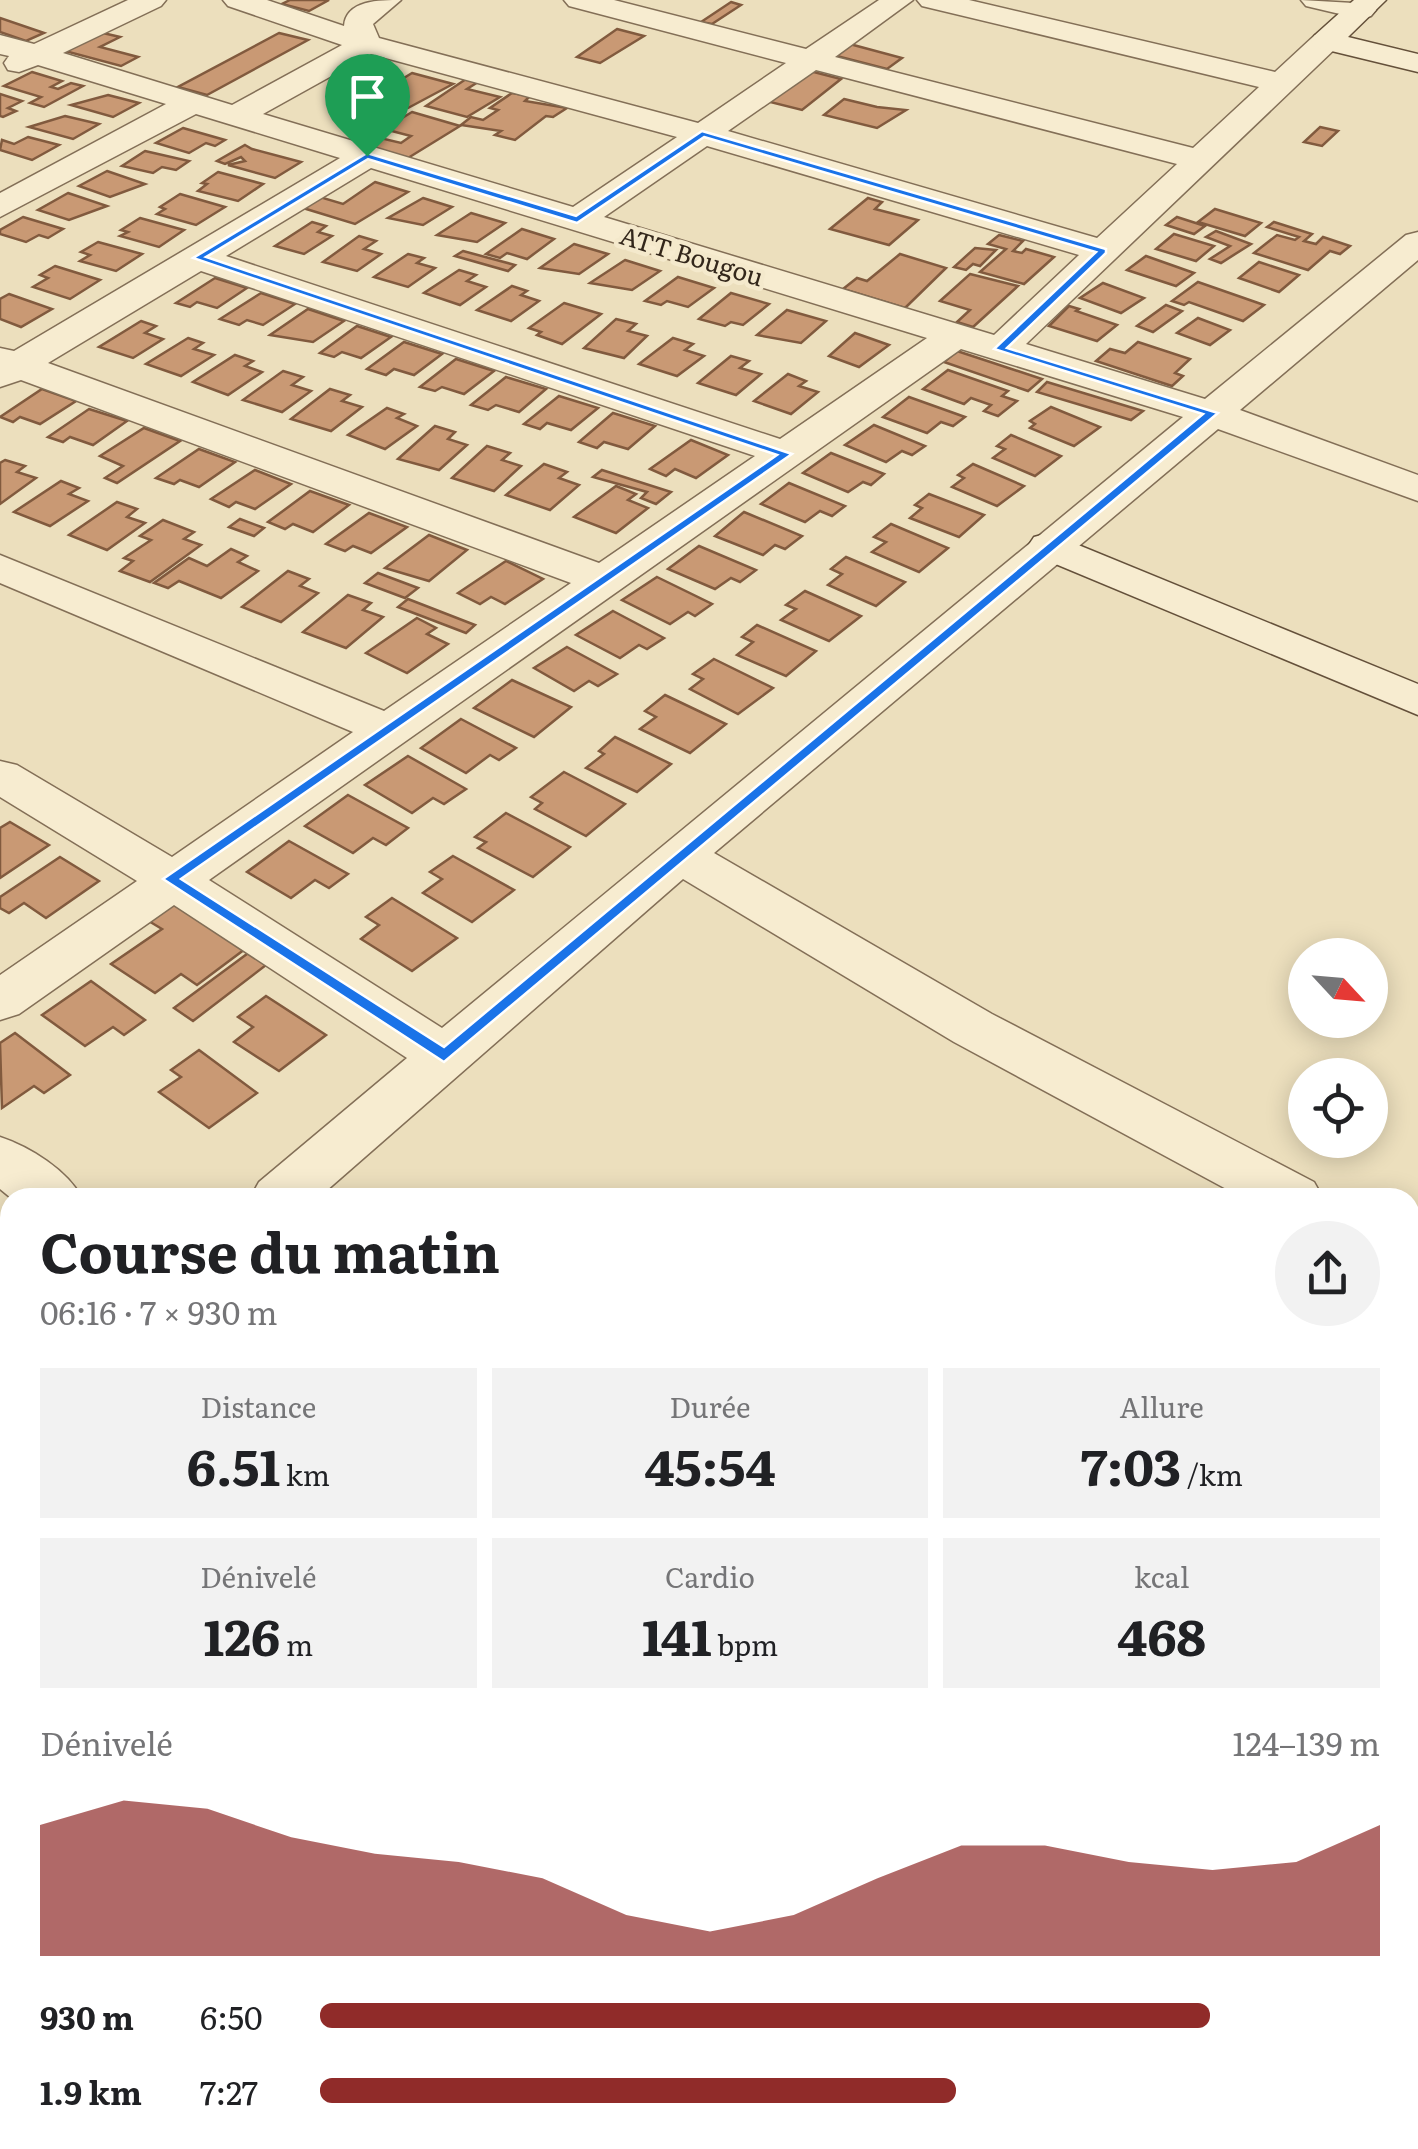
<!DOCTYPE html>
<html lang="fr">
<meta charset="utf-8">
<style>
:root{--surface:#fff;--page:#f2f2f2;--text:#202124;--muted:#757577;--accent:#902b29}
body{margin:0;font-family:Literata,serif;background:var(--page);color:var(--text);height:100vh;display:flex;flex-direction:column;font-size:38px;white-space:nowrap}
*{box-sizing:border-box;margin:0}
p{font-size:32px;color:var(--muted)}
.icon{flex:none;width:55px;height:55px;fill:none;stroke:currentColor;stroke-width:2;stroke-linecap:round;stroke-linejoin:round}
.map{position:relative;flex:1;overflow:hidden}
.sheet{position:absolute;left:0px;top:1188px;width:1420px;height:962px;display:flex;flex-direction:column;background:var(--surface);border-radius:30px 30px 0 0;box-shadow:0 5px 25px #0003}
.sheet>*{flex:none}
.needle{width:65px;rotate:116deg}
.fabs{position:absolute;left:1288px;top:938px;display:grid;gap:20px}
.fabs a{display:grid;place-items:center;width:100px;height:100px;border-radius:50%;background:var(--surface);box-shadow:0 5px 25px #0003;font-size:50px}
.pin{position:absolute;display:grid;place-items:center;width:85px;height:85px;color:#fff;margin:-102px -42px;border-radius:50% 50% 50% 0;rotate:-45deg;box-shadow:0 0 10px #0007}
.pin .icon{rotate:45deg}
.round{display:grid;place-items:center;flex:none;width:105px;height:105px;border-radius:52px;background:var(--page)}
.overview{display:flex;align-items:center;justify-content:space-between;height:170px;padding:0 40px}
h1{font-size:55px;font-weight:700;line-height:75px}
.metrics{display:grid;grid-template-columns:repeat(3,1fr);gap:15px;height:170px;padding:10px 40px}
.metrics div{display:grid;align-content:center;border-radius:0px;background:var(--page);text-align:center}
.metrics b{font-size:50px;font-weight:700}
.metrics small{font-size:28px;font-weight:400}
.metrics p{font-size:28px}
.chart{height:280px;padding:20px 40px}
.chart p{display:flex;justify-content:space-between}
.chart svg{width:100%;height:180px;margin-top:10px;fill:var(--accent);opacity:.7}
ul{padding:0 40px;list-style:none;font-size:32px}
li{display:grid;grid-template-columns:160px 120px 1fr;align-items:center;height:75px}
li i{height:25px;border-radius:12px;background:var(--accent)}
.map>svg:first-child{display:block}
.building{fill:#c99974;stroke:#815a3e;stroke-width:2.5}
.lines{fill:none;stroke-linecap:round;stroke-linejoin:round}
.street-casing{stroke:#836f57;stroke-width:3}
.secondary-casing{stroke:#64503a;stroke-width:3}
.street{fill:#f7ecd0;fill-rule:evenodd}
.secondary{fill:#f7ecd0;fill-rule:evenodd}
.route{fill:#1a73e8;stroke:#fff;stroke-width:2.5;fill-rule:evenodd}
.labels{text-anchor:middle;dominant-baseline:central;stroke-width:9;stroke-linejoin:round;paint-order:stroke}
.far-street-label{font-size:25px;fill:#33271b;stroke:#f4e9cc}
</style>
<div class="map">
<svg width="1418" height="2149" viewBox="0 0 1418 2149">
<rect width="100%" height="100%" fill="#ecdfbd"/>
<g class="building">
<path d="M 290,0 L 329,0 L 309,11 L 282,4 Z"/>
<path d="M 731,2 L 741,5 L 712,24 L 701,22 Z"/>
<path d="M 0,18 L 44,33 L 26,41 L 0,32 Z"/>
<path d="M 617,29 L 644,36 L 600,63 L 577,57 Z"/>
<path d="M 103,33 L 120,37 L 100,47 L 138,57 L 121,66 L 65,51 Z"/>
<path d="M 279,33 L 308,40 L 207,95 L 178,87 Z"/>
<path d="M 846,43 L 902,58 L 887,69 L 829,54 Z"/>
<path d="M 806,70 L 841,79 L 802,110 L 766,101 Z"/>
<path d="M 32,72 L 62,81 L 51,87 L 58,89 L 71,83 L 83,86 L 44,107 L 30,103 L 41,97 L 4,86 Z"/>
<path d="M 412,73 L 453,84 L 408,108 L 373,97 Z"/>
<path d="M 466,79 L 478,82 L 467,89 L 500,97 L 467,117 L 426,106 Z"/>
<path d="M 512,93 L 530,96 L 525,101 L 567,108 L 553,117 L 546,116 L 515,140 L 495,135 L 501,131 L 461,125 L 471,117 L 483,120 L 498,110 L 490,108 Z"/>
<path d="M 0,94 L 22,101 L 8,108 L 16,111 L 3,117 L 0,116 Z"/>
<path d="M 108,95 L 139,103 L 113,117 L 71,105 Z"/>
<path d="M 844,99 L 877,107 L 906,110 L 877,128 L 824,115 Z"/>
<path d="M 412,112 L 460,126 L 408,158 L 359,144 L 372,136 L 401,143 L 411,136 L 384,129 Z"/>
<path d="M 65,116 L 99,124 L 73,139 L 29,127 Z"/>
<path d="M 1320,127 L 1338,131 L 1322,146 L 1304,142 Z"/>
<path d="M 183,128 L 225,140 L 215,146 L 206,143 L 189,153 L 156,143 Z"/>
<path d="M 28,137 L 59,145 L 32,160 L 0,150 L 2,140 L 14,144 Z"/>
<path d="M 245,145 L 252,149 L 301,162 L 275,178 L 228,165 L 245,161 L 241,157 L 225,164 L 217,161 Z"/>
<path d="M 145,151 L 189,161 L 176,170 L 162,167 L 153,173 L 122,166 Z"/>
<path d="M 107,171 L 145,184 L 110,197 L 79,186 Z"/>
<path d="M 218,172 L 263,184 L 238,201 L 198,191 L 207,184 L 202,183 Z"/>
<path d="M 375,182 L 408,192 L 355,224 L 303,208 L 320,197 L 343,204 Z"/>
<path d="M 68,193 L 107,206 L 69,220 L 38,210 Z"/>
<path d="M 180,194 L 225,207 L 196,225 L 157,214 L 165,209 L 160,207 Z"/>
<path d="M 423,198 L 452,207 L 423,225 L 388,218 Z"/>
<path d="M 868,198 L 882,202 L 875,209 L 918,220 L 889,245 L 830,229 Z"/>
<path d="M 1215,209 L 1261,223 L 1245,236 L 1198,222 Z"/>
<path d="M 471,213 L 505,223 L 477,242 L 437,235 Z"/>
<path d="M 23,217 L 63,229 L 48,238 L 39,235 L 26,242 L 0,234 L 0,230 Z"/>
<path d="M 1177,217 L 1205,226 L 1194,234 L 1166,225 Z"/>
<path d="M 140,218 L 184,230 L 159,247 L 120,236 L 128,232 L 121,230 Z"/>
<path d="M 312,222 L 326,226 L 318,232 L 332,236 L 304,254 L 275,246 Z"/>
<path d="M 1274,222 L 1312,234 L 1304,241 L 1316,244 L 1323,237 L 1350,246 L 1340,254 L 1330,251 L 1308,270 L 1254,253 L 1277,235 L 1295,240 L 1299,237 L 1267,227 Z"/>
<path d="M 522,229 L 554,239 L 527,259 L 507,253 L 500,258 L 486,254 Z"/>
<path d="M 1216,231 L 1251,244 L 1221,263 L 1210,259 L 1230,246 L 1206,237 Z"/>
<path d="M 1174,234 L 1214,246 L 1196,261 L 1156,249 Z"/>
<path d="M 999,235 L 1023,241 L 1013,251 L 1022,253 L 1026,249 L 1054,257 L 1024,284 L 980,272 L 1006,249 L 988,244 Z"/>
<path d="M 359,236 L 376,241 L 364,249 L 381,254 L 357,271 L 323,262 Z"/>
<path d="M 98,242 L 142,254 L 116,271 L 80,261 L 90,255 L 81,252 Z"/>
<path d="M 574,244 L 608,254 L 579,274 L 540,268 Z"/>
<path d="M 975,248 L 996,250 L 980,266 L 973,264 L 966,270 L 954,267 Z"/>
<path d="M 463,251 L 515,265 L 508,271 L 455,256 Z"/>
<path d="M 408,254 L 424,258 L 417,263 L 435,268 L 408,287 L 374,277 Z"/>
<path d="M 900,254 L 946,268 L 905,308 L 843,289 L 857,278 L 867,281 Z"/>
<path d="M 1146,256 L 1194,273 L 1176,286 L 1127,270 Z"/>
<path d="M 625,260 L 660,271 L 632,290 L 590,283 Z"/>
<path d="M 1259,262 L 1299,275 L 1279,292 L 1239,278 Z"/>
<path d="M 55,266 L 100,280 L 70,299 L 33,287 L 48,278 L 40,275 Z"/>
<path d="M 459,270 L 476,275 L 467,281 L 486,287 L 460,305 L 424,293 Z"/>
<path d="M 970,274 L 1018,286 L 973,327 L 957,322 L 970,310 L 940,301 Z"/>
<path d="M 678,277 L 714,288 L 688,307 L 667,301 L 661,305 L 645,301 Z"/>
<path d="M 215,278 L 247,288 L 217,308 L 197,302 L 190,307 L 176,303 Z"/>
<path d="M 1198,282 L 1264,305 L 1243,321 L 1189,302 L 1184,305 L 1172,301 Z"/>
<path d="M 1103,283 L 1144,298 L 1121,313 L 1080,298 Z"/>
<path d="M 512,286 L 527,291 L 521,295 L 539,301 L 511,321 L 477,310 Z"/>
<path d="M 261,293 L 295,304 L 263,325 L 247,320 L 239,325 L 220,319 Z"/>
<path d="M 731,293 L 769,304 L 743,325 L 731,322 L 725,326 L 699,319 Z"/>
<path d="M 9,294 L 52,309 L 21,327 L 0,319 L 0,299 Z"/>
<path d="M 564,303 L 601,314 L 562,344 L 537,335 L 541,332 L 529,328 Z"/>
<path d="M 1166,305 L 1182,311 L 1153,332 L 1137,326 Z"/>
<path d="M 1069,306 L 1079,309 L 1076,311 L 1117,325 L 1097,341 L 1049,326 Z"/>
<path d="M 308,309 L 344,321 L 313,342 L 270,335 Z"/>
<path d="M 787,310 L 826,321 L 801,343 L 757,335 Z"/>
<path d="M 1198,318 L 1230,330 L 1210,345 L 1177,333 Z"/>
<path d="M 616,319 L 636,324 L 628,331 L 647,336 L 624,358 L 584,348 Z"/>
<path d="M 141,321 L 156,326 L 145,333 L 163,339 L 133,358 L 99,347 Z"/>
<path d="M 357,326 L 391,337 L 361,358 L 342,352 L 334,357 L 320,353 Z"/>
<path d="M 855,333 L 889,345 L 859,367 L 829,356 Z"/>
<path d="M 188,338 L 203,343 L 194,349 L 214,355 L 181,376 L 146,364 Z"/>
<path d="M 673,338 L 693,344 L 685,350 L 704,356 L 677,376 L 639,364 Z"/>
<path d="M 404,342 L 442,354 L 414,375 L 394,369 L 386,375 L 367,369 Z"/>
<path d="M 1138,342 L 1190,359 L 1175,373 L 1183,376 L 1172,386 L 1096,361 L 1110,349 L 1125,353 Z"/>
<path d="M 957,351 L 1042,379 L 1028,391 L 944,362 Z"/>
<path d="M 235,355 L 253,361 L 245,366 L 262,372 L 228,395 L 193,382 Z"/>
<path d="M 731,356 L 749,361 L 740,368 L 761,374 L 736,395 L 698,383 Z"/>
<path d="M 456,359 L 494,371 L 464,394 L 442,387 L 435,391 L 420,387 Z"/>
<path d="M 948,370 L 1008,391 L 1002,396 L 1017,401 L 998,416 L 984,411 L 991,405 L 971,398 L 964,404 L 923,389 Z"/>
<path d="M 283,371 L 303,377 L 292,385 L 311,391 L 282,412 L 243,400 Z"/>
<path d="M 788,374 L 806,381 L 799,386 L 818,392 L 791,414 L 754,401 Z"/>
<path d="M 506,377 L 546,389 L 519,412 L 496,405 L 488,410 L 471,405 Z"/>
<path d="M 1047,382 L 1143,411 L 1131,420 L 1037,392 Z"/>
<path d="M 42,389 L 76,401 L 40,424 L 20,417 L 13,422 L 0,417 Z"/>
<path d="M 330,389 L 350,395 L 342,401 L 362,407 L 331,431 L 291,419 Z"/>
<path d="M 559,396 L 598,408 L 571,430 L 547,423 L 540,429 L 524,424 Z"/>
<path d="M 909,397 L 965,417 L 953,426 L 941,422 L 927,433 L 883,417 Z"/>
<path d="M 1051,407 L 1100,427 L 1074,446 L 1030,428 L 1035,424 L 1030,421 Z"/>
<path d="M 387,408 L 404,414 L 397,418 L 417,426 L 385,449 L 348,435 Z"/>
<path d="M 89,409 L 127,421 L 93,445 L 70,437 L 63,442 L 48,437 Z"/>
<path d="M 613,413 L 655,426 L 628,449 L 604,442 L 597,448 L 579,442 Z"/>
<path d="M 874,425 L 925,446 L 912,455 L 902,451 L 886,462 L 845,445 Z"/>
<path d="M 435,426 L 455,432 L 448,439 L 467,445 L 439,470 L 398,459 Z"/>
<path d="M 144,428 L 180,441 L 117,483 L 105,478 L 123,466 L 100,456 Z"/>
<path d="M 1011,435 L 1061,456 L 1035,476 L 993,458 L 1005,449 L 997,446 Z"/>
<path d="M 691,440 L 728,455 L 696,478 L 675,469 L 666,476 L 650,469 Z"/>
<path d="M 487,446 L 510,453 L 502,460 L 521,466 L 494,491 L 452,478 Z"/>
<path d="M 199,449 L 235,462 L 199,487 L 180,480 L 174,484 L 156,478 Z"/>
<path d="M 831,453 L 884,474 L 871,485 L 863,482 L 848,492 L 803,473 Z"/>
<path d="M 5,460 L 25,466 L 17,472 L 36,478 L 0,504 L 0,463 Z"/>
<path d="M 544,464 L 567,472 L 559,478 L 579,485 L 550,510 L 506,495 Z"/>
<path d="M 973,464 L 1024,486 L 997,506 L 952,487 L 964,478 L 958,475 Z"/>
<path d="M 255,470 L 291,484 L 255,509 L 236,502 L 229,507 L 211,499 Z"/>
<path d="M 602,470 L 671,492 L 656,504 L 641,498 L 647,492 L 593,477 Z"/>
<path d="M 61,481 L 79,488 L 69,494 L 88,501 L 50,526 L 14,512 Z"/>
<path d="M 789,483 L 845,506 L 832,516 L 820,511 L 805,522 L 761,504 Z"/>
<path d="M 616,486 L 636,494 L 628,500 L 648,508 L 616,533 L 574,517 Z"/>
<path d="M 310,491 L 349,505 L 313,532 L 293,524 L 285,529 L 268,522 Z"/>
<path d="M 929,494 L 984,515 L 959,537 L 910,518 L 922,508 L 915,505 Z"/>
<path d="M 117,502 L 137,509 L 127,517 L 145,523 L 107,550 L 69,535 Z"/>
<path d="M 744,512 L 802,536 L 785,549 L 775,545 L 763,555 L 715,536 Z"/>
<path d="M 369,513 L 407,527 L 371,553 L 353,546 L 345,551 L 326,544 Z"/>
<path d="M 240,519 L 264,528 L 254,536 L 229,527 Z"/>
<path d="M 163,520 L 194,532 L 184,539 L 201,545 L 150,582 L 120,571 L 133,561 L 124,558 L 151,540 L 140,536 Z"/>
<path d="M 891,524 L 948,548 L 919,572 L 872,552 L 886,542 L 874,537 Z"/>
<path d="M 429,535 L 467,550 L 429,581 L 385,568 Z"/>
<path d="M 699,546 L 756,570 L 740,582 L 731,578 L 715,589 L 668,569 Z"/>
<path d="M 231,549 L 247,556 L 238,562 L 258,571 L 221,598 L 179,581 L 168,588 L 154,583 L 189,558 L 207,566 Z"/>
<path d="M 846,557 L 905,582 L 876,606 L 828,585 L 842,574 L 831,569 Z"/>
<path d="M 506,561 L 543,579 L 505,604 L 491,597 L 480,604 L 458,593 Z"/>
<path d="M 288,571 L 309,579 L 300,586 L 318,593 L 281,622 L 242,607 Z"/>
<path d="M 378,573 L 418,588 L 405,598 L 365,583 Z"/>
<path d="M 657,577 L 712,604 L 695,616 L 688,612 L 670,624 L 622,600 Z"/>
<path d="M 805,591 L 861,616 L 829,641 L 781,620 L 796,609 L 786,605 Z"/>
<path d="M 348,595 L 371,603 L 363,610 L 383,617 L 346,648 L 303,632 Z"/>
<path d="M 408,599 L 475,625 L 466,633 L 398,607 Z"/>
<path d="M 613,611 L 664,638 L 647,649 L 639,645 L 620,658 L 576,635 Z"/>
<path d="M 417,618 L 436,628 L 427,634 L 448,644 L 407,673 L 366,653 Z"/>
<path d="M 757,625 L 816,651 L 786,676 L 737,655 L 753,642 L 742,637 Z"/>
<path d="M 567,647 L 617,674 L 598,686 L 589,681 L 574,691 L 534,668 Z"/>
<path d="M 714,659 L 773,688 L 738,714 L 690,689 L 703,679 L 693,674 Z"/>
<path d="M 512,680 L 571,707 L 534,737 L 474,708 Z"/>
<path d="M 665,695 L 726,724 L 690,753 L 640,729 L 656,717 L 645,711 Z"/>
<path d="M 461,719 L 516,748 L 499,760 L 490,755 L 466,773 L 421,748 Z"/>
<path d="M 615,737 L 671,764 L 637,792 L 586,768 L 604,754 L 599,751 Z"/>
<path d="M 408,756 L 466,789 L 444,804 L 433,798 L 412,813 L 365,785 Z"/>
<path d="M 564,772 L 625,804 L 586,836 L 535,809 L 542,803 L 531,797 Z"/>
<path d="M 348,795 L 408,828 L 386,845 L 373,838 L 353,853 L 305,826 Z"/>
<path d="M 506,813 L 570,847 L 533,877 L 478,848 L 486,842 L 475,837 Z"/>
<path d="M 10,822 L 49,845 L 0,878 L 0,828 Z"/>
<path d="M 289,841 L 348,874 L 329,888 L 315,880 L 291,898 L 247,872 Z"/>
<path d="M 453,856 L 514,890 L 472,922 L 423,893 L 442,879 L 430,872 Z"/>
<path d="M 60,857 L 99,881 L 46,918 L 24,903 L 9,913 L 0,908 L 0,897 Z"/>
<path d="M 392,898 L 457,938 L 412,971 L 361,939 L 379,925 L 366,917 Z"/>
<path d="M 171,903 L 245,949 L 197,985 L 181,974 L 155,993 L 111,964 L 162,929 L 147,920 Z"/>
<path d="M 251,951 L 270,962 L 193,1021 L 174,1008 Z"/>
<path d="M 91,981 L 145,1020 L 124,1035 L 113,1027 L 85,1046 L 42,1015 Z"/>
<path d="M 266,996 L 326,1035 L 279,1071 L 234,1042 L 253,1027 L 238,1017 Z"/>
<path d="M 15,1033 L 70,1075 L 44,1093 L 34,1086 L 2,1108 L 0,1043 Z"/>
<path d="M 199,1050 L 257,1093 L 209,1128 L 159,1092 L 181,1077 L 171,1070 Z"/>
</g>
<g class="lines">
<defs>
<g id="street">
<path d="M 128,0 L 166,0 L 161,6 L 63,53 L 232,105 L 342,45 L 228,6 L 223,0 L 267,0 L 344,26 C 346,0 379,0 401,0 L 373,24 L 379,38 L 698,123 L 786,63 L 569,6 L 564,0 L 614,0 L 806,49 L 879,0 L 913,0 L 835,57 L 1193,148 L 1259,87 L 922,6 L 917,0 L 969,0 L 1275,72 L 1315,35 L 1337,35 L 1341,41 L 1337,47 L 1026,344 L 1205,399 L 1406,235 L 1418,232 L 1418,260 L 1240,410 L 1418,475 L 1418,501 L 1218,429 L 714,853 L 992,1014 L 1314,1182 L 1323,1198 L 1243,1198 L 954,1042 L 683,879 L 318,1198 L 250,1198 L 259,1182 L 407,1058 L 174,905 L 19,1014 L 0,1020 L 0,975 L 137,881 L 0,797 L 0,761 L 17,765 L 172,857 L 353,732 L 0,583 L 0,555 L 384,711 L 571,583 L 21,380 L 0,387 L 0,348 L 14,351 L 340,158 L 196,114 L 0,217 L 0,193 L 166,104 L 38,65 L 19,72 L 8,70 L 4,63 L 9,56 L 0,54 L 0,35 L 34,44 ZM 371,54 L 677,137 L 573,207 L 263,114 ZM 816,70 L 1177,164 L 1097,238 L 728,131 ZM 707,146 L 1079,255 L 994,335 L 604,217 ZM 371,168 L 927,338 L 780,439 L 226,256 ZM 201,271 L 755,456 L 599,563 L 48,363 ZM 961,349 L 1183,417 L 442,1028 L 209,880 Z"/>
<path d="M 1301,0 L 1371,4 L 1376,10 L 1371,16 L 1361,19 L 1306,6 Z"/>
<path d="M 0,1137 C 30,1147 67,1170 82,1198 L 11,1198 L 0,1189 Z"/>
<path d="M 1410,1236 L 1418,1239 L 1418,1288 L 1410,1285 Z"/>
<path d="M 10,1394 L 10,1452 L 0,1456 L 0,1398 Z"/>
<path d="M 1418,2071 L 1418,2149 L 1303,2149 L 1300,2140 L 1410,2140 L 1410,2074 Z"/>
</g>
<g id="secondary">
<path d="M 1354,0 L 1386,0 L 1348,37 L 1418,54 L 1418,72 L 1315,47 L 1311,41 L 1315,35 Z"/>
<path d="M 1049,533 L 1418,684 L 1418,715 L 1034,555 L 1028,546 L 1034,537 Z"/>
</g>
</defs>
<use href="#street" class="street-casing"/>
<use href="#secondary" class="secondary-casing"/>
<use href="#street" class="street"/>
<use href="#secondary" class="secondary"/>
</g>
<path class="route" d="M 702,131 L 1106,249 L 1106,253 L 1007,348 L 1218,413 L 444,1062 L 163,879 L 777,455 L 193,258 L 367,153 L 576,216 ZM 704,137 L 1096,252 L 994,349 L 1203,414 L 444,1047 L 181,879 L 792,454 L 206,257 L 368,159 L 577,223 Z"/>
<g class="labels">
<g class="far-street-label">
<text transform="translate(692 255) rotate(17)">ATT Bougou</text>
</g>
</g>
</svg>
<div class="fabs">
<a><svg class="needle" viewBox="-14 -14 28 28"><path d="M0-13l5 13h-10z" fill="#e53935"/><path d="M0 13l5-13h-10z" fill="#757577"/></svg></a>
<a><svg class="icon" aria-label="locate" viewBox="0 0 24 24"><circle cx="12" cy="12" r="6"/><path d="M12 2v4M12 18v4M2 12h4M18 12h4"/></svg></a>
</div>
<div class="pin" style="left:367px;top:156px;background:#1e9e55"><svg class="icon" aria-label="arrive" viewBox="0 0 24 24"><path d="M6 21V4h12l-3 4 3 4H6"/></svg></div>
<section class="sheet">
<div class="overview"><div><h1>Course du matin</h1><p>06:16 · 7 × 930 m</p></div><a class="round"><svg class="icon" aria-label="share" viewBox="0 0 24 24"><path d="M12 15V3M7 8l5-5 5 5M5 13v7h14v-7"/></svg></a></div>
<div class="metrics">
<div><p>Distance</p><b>6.51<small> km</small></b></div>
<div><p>Durée</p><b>45:54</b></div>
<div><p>Allure</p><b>7:03<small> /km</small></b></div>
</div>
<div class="metrics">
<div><p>Dénivelé</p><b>126<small> m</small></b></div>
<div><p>Cardio</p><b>141<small> bpm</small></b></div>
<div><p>kcal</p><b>468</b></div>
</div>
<div class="chart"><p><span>Dénivelé</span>124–139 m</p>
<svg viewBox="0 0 160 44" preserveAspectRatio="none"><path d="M0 44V12L10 6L20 8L30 15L40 19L50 21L60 25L70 34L80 38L90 34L100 25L110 17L120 17L130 21L140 23L150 21L160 12V44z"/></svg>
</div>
<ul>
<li><b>930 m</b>6:50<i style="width:84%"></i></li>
<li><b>1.9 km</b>7:27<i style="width:60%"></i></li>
</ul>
</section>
</div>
